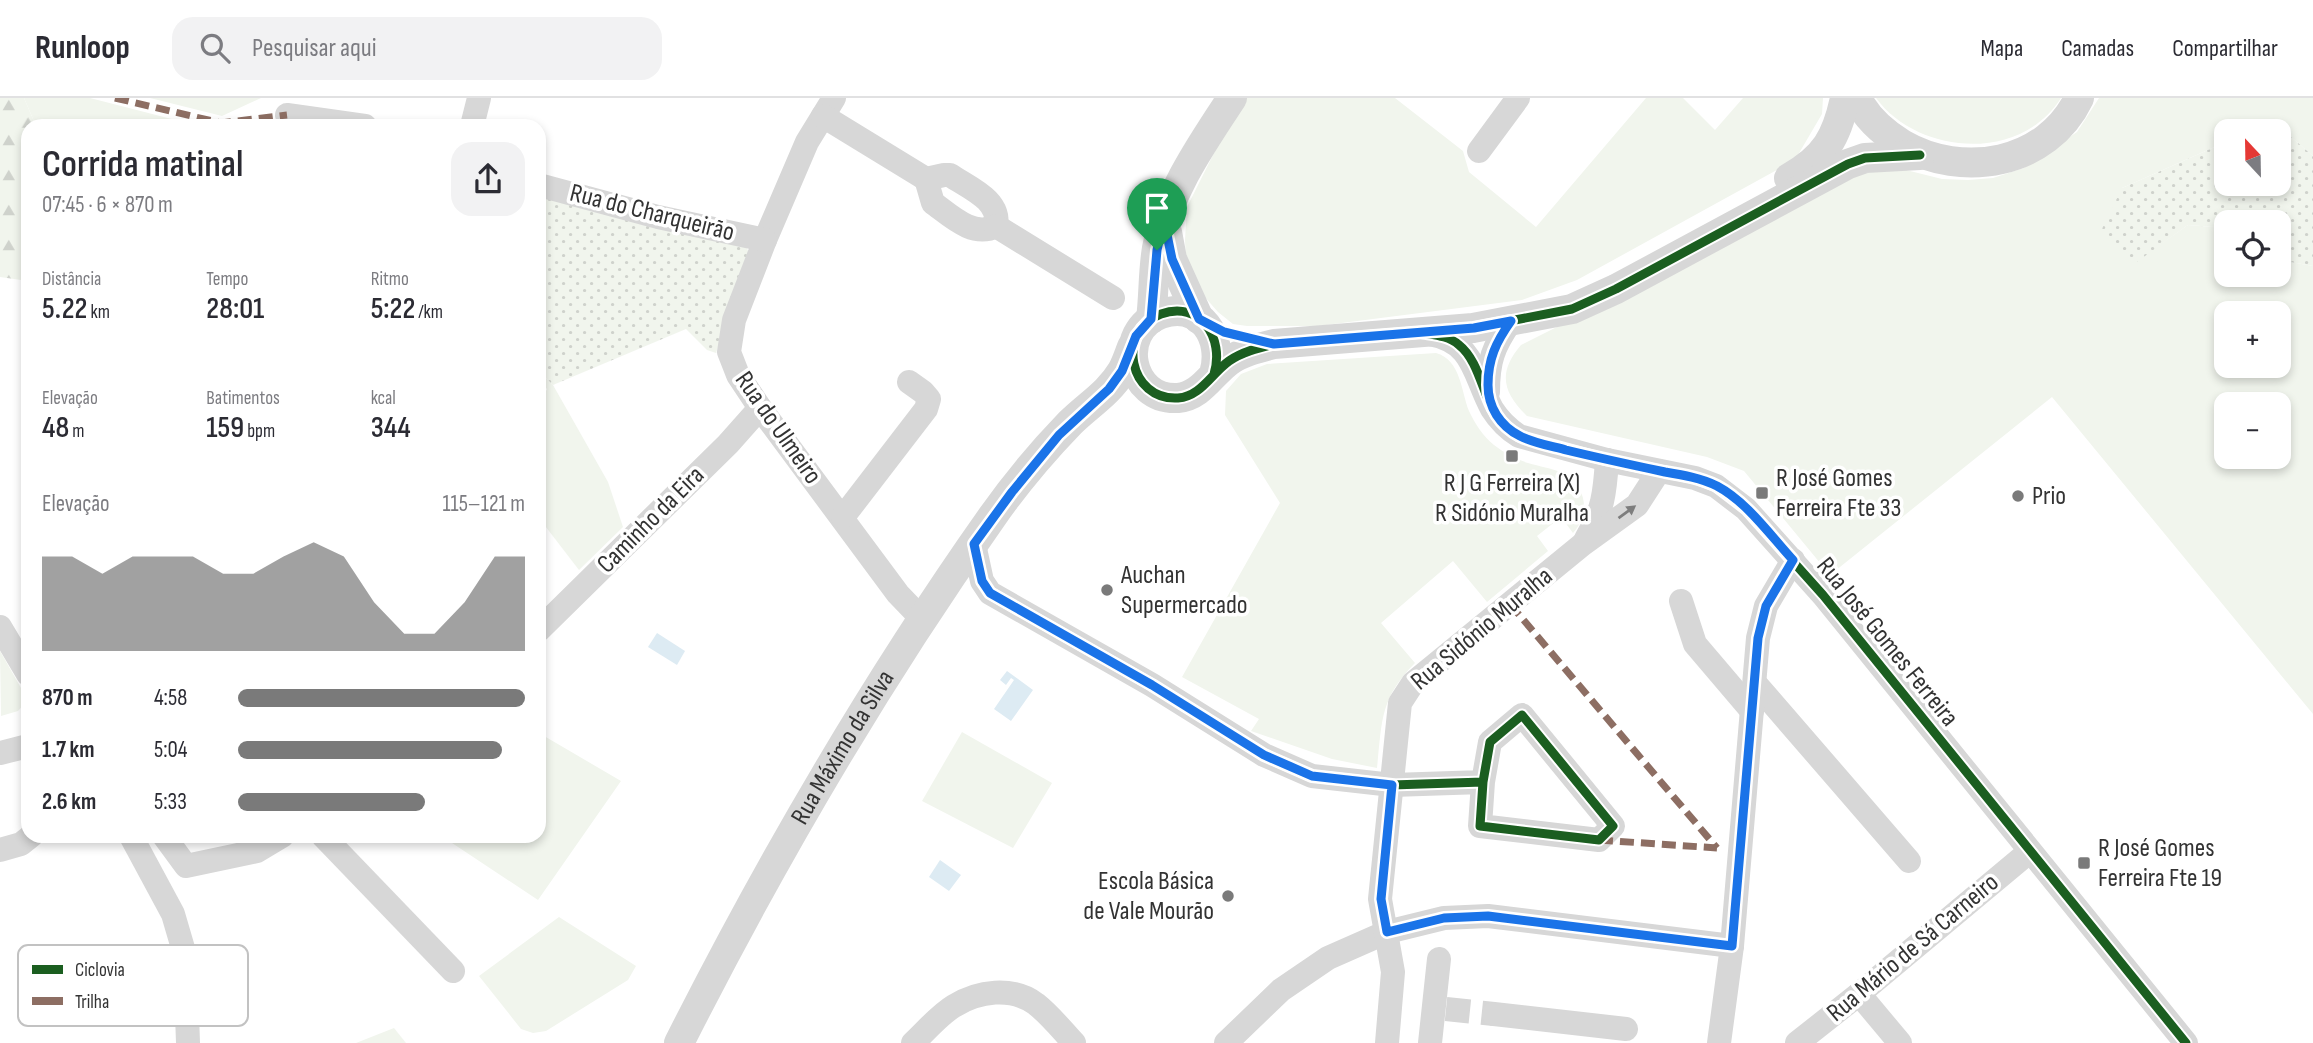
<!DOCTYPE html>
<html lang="pt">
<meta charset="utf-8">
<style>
:root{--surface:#fff;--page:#f2f2f3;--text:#2b2b33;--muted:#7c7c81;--line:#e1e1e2;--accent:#7a7a7a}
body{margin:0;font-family:"Sofia Sans Condensed",sans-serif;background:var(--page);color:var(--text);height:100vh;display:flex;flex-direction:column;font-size:26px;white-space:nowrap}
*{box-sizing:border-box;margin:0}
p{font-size:23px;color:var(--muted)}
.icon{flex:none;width:38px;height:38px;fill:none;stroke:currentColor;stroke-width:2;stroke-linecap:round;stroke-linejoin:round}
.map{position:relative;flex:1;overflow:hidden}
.details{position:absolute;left:21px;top:21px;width:525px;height:724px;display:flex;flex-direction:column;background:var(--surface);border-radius:21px;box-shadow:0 4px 10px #0003}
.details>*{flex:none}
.needle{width:46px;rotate:338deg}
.fabs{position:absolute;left:2214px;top:21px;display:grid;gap:14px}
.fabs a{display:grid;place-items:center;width:77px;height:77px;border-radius:14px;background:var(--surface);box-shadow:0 4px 10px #0003;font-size:35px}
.pin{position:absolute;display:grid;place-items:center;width:60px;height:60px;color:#fff;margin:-72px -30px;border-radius:50% 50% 50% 0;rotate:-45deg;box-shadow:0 0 7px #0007}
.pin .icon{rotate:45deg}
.round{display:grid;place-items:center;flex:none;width:74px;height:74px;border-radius:21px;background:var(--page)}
.headline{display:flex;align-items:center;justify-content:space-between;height:119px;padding:0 21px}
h1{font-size:38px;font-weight:600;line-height:52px}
.figures{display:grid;grid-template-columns:repeat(3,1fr);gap:10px;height:119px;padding:7px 21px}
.figures div{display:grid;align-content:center}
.figures b{font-size:30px;font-weight:600}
.figures small{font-size:19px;font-weight:400}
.figures p{font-size:19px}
.chart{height:196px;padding:14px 21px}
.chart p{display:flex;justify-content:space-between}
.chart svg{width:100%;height:126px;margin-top:7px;fill:var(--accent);opacity:.7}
ul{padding:0 21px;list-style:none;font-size:23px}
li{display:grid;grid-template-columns:112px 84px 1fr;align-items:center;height:52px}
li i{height:18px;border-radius:9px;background:var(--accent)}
header{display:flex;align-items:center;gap:42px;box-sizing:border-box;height:98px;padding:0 35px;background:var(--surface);border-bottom:2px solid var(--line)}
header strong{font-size:33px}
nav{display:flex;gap:38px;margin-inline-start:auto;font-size:24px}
.search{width:490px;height:63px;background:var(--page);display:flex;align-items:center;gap:18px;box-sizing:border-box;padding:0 24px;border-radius:21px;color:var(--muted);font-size:26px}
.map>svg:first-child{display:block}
.green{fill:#f1f5ed;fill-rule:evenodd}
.forest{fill:url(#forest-firs)}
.garden{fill:url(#garden-dots)}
.water{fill:#ddebf3}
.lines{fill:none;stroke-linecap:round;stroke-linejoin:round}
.minor-tunnel{stroke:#d6d6d6;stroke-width:24;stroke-dasharray:24 12;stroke-linecap:butt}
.minor{stroke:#d7d7d7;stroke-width:24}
.tertiary{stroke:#d7d7d7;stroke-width:30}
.quiet{stroke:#8d6e63;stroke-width:7;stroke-dasharray:14 7;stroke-linecap:butt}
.cycleway-casing{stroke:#fff;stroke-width:13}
.cycleway{stroke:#1b5e20;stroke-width:9}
.oneway{fill:#7d7d7d}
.route-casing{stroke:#fff;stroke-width:14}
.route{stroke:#1a73e8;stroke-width:9}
.poi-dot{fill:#7a7a7a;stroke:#fff;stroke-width:2.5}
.labels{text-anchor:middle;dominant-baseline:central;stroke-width:7;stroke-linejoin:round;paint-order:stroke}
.street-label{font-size:26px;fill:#333;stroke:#fff}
.poi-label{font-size:26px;fill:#333;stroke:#fff;text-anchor:start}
.key{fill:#fff;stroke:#c2c2c2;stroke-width:2}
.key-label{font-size:19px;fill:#333}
</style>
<header>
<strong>Runloop</strong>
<div class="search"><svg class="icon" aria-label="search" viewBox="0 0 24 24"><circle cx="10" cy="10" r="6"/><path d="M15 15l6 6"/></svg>Pesquisar aqui</div>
<nav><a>Mapa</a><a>Camadas</a><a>Compartilhar</a></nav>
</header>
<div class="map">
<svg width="2313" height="945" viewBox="0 0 2313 945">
<defs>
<pattern id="forest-firs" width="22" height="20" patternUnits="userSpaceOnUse" patternTransform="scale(1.75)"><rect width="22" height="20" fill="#f1f5ed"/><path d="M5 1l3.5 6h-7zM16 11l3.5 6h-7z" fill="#cfd2cc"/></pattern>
<pattern id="garden-dots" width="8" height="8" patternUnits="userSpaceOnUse" patternTransform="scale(1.75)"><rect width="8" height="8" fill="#f1f5ed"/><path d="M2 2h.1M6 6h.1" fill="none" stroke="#cfd2cc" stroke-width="1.8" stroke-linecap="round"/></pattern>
</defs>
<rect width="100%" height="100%" fill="#fff"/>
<g class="green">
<path d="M 24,0 L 90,0 L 199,28 L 36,28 Z"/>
<path d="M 150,0 L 261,0 L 222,18 Z"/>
<path d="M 1245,0 L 1395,0 L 1463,53 L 1469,74 L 1536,129 L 1646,0 L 1683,0 L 1715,32 L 1743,0 L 1823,0 L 1822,16 L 1795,62 L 1577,182 L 1522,202 L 1318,228 L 1247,228 L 1233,226 L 1218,214 L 1203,197 L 1186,161 L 1185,142 L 1187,109 L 1231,21 Z"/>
<path d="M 1876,0 L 2061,0 C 2020,65 1918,57 1876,0 Z"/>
<path d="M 2099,0 L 2313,0 L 2313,58 L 2273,23 L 2249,33 L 2226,33 L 2226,44 L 2122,90 L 2134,165 L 2188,127 L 2226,130 L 2226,177 L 2278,177 L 2279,162 L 2313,168 L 2313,616 L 2052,299 L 1830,477 L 1744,373 L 1707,359 L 1527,318 C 1502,294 1498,274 1521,247 L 1716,149 L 1862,70 L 1894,69 L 1942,81 L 1968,82 L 1993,80 L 2024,70 L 2077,34 ZM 2226,215 L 2278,215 L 2278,268 L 2226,268 ZM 2226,306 L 2278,306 L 2278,359 L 2226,359 Z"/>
<path d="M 1436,255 C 1461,262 1461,293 1469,313 C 1475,326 1483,338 1494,347 C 1504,355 1515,361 1528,365 C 1551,372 1576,372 1583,400 C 1586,413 1582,425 1573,435 L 1561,419 L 1537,438 L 1548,453 L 1487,504 L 1453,463 L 1381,525 L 1415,565 C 1380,600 1382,623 1377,670 L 1332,661 L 1251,633 L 1259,621 L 1182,579 L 1280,405 L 1225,317 L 1226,293 L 1241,276 L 1267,266 Z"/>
<path d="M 539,273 L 553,287 L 608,384 L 623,429 L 579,472 L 539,420 L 539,307 L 547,291 L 539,283 Z"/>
<path d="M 0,553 L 25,597 L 25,605 L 18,613 L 1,618 Z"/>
<path d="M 962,634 L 1052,685 L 1013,750 L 922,703 Z"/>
<path d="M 539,635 L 621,683 L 538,802 L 443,739 L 539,738 Z"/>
<path d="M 559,819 L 636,868 L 628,882 L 546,933 L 533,935 L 521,931 L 479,878 Z"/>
<path d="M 394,930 L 406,945 L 356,945 Z"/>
</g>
<path class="forest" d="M 0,0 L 24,0 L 36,28 L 28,28 L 28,183 L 0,179 Z"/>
<g class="garden">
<path d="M 2273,23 L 2313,58 L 2313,168 L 2279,162 L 2278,124 L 2226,124 L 2226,130 L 2188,127 L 2134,166 L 2100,135 L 2122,90 L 2226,44 L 2226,86 L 2278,86 L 2278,33 L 2249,33 Z"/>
<path d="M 539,94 L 744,146 L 750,155 L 716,255 L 707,252 L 686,231 L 553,287 L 539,273 Z"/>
</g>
<g class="water">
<path d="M 657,535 L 685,553 L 677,567 L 648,549 Z"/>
<path d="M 1007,573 L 1033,592 L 1011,623 L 994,611 L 1014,582 L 1011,580 L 1006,587 L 1000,582 Z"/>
<path d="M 940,762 L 961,777 L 949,793 L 929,779 Z"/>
</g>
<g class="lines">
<path class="minor-tunnel" d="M 1446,911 L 1494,916"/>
<g class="minor">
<path d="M 834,0 L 807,44 L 765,142 L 734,222 L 729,254 L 738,277 L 760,310 L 898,496 L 923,522"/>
<path d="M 287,17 L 365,28"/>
<path d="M 823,18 L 926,81"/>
<path d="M 472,28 L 479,0"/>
<path d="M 1479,53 L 1518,0"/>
<path d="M 944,77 L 950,77 C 969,90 1001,102 996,128 C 973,140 951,118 933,105 L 926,81 Z"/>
<path d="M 539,87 L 658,119 L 765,142"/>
<path d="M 996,128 L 1113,200"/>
<path d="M 1429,236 C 1475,244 1473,276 1492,311 C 1499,322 1508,331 1519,338 L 1607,362 L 1695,380 L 1716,388 L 1746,411 L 1823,497 L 2186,945"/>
<path d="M 1488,294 C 1488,263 1493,249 1511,223"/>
<path d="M 843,419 L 926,311 L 929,301 L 923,294 L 909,284"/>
<path d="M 1586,441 C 1603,413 1605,394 1607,362"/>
<path d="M 974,446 L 982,483 L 990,495 L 1152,587 L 1264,657 L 1312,678 L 1392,687 L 1483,684 L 1480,728 L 1599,742 L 1613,728 L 1522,617 L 1490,644 L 1483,684"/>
<path d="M 1681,503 L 1695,546 L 1752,613"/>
<path d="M 0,529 L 28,576"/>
<path d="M 539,532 L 728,346 L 760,310"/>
<path d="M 1755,585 L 1909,763"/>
<path d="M 0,655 L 28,648"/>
<path d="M 131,738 L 173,816 L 185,857 L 188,945"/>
<path d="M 164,738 L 186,768 L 257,753 L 282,738"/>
<path d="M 323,738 L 453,873"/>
<path d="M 0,752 L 21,746 L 31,738"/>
<path d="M 1859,896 L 1900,945"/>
<path d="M 1494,916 L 1626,931"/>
<path d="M 913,945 C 926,933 939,917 954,908 C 978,893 1012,888 1036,906 C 1050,917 1062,932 1074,945"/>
<path d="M 1226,945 L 1281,892 L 1328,860 L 1387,834 L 1444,820 L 1488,818 L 1732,848"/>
<path d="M 1387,945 L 1393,874 L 1380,801 L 1400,605 L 1413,585 L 1583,446 L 1637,407 L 1659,373"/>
<path d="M 1430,945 L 1439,861"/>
<path d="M 1719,945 L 1732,848 L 1758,540 L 1766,508 L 1793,462"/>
<path d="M 1797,945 L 1859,896 L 2029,754"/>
</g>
<g class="tertiary">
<path d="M 1857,0 C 1866,19 1884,35 1902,46 C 1962,81 2047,67 2079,0"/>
<path d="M 1789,80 C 1825,60 1837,39 1845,0"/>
<path d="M 1167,134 L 1172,161 L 1199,221"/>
<path d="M 1151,221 C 1154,198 1153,173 1157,150 C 1168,94 1201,47 1232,0"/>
<path d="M 1214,276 C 1225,240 1200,202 1161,216 C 1115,233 1129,303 1178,300 C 1201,298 1211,276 1229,263 C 1242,254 1258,250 1274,246 L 1473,230 L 1572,211 L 1616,191 L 1848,66 L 1865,60 L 1920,57"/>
<path id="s1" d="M 679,945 C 771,763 874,586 992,419 C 1015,386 1042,354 1070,325 C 1087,308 1109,295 1122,273 C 1126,266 1129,257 1132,249"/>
</g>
<g class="quiet">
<path d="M 115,0 L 221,25 L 287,17"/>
<path d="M 1510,506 L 1717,750"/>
<path d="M 1599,742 L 1717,750"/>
</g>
<defs>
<g id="cycleway">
<path d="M 1423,235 C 1435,237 1449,238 1459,247 C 1477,261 1482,291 1492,310 C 1498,322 1508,331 1519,338 L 1607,362 L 1695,380 L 1716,388 L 1746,411 L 1823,497 L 2186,945"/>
<path d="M 1214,276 C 1225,240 1200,202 1161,216 C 1115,233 1129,303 1178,300 C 1201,298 1211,276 1229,263 C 1242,254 1258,250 1274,246 L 1473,230 L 1572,211 L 1616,191 L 1848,66 L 1865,60 L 1920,57"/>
<path d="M 974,446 L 982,483 L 990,495 L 1152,587 L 1264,657 L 1312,678 L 1392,687 L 1483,684 L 1480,728 L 1599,742 L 1613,728 L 1522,617 L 1490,644 L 1483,684"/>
</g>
</defs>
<use href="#cycleway" class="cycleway-casing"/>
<use href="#cycleway" class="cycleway"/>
</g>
<defs><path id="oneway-solid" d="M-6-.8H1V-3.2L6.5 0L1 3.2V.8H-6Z" transform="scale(1.75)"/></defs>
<use class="oneway" href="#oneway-solid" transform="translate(1627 414) rotate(-36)"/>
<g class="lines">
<defs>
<path id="route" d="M 1164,122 L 1172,161 L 1199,221 L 1224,234 L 1274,246 L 1474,230 L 1511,223 C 1496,244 1488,261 1488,287 C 1488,309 1500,328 1520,338 C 1534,345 1551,348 1566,352 C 1599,360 1632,367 1665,374 C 1683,377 1701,380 1717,388 C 1747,404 1770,437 1793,462 L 1766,508 L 1758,540 L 1732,848 L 1488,818 L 1444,820 L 1387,834 L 1381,801 L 1392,687 L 1312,678 L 1264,657 L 1152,587 L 990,495 L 982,483 L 974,446 L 1012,394 L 1059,337 L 1109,291 L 1122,273 L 1136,238 L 1151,221 L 1157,152 Z"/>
</defs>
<use href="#route" class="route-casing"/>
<use href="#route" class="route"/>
</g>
<g class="poi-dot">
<rect x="1505" y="351" width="14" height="14" rx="3.5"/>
<rect x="1755" y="388" width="14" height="14" rx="3.5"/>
<circle cx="2018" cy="398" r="7"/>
<circle cx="1107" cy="492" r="7"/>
<rect x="2077" y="758" width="14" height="14" rx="3.5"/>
<circle cx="1228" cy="798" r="7"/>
</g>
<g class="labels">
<g class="street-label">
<text transform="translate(652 115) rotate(14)">Rua do Charqueirão</text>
<text transform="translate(778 330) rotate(55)">Rua do Ulmeiro</text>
<text transform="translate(651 422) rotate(-45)">Caminho da Eira</text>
<text transform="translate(1482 531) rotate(-40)">Rua Sidónio Muralha</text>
<text transform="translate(1887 544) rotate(51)">Rua José Gomes Ferreira</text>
<text stroke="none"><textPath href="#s1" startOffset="338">Rua Máximo da Silva</textPath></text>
<text transform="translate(1913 850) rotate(-40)">Rua Mário de Sá Carneiro</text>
</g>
<g class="poi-label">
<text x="1776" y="380">R José Gomes<tspan x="1776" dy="30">Ferreira Fte 33</tspan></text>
<text x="1512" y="385" text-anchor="middle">R J G Ferreira (X)<tspan x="1512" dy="30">R Sidónio Muralha</tspan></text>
<text x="2032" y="398">Prio</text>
<text x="1121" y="477">Auchan<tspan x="1121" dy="30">Supermercado</tspan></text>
<text x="2098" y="750">R José Gomes<tspan x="2098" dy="30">Ferreira Fte 19</tspan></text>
<text x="1214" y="783" text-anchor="end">Escola Básica<tspan x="1214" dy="30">de Vale Mourão</tspan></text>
</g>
</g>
<rect x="18" y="847" width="230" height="81" rx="10" class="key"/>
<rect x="32" y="867" width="31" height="9" fill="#1b5e20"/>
<rect x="32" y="899" width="31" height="8" fill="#8d6e63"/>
<g class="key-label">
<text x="75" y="878">Ciclovia</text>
<text x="75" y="910">Trilha</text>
</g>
</svg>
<div class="fabs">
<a><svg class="needle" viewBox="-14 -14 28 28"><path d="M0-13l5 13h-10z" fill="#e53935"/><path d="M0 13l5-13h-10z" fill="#7c7c81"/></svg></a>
<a><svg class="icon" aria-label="locate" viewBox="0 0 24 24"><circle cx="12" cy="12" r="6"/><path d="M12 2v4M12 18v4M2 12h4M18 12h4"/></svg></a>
<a>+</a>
<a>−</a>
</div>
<div class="pin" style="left:1157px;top:152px;background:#1e9e55"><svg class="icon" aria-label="arrive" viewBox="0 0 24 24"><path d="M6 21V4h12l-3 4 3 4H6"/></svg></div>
<section class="details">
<div class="headline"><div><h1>Corrida matinal</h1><p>07:45 · 6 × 870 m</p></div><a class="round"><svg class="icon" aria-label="share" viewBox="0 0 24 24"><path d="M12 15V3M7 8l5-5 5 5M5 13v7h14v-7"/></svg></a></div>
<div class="figures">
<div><p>Distância</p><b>5.22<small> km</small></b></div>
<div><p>Tempo</p><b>28:01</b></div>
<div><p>Ritmo</p><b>5:22<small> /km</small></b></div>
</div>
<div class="figures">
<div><p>Elevação</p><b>48<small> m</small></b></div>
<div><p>Batimentos</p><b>159<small> bpm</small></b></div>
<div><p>kcal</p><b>344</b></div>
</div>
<div class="chart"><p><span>Elevação</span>115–121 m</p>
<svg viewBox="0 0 160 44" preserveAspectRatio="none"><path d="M0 44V11L10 11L20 17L30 11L40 11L50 11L60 17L70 17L80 11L90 6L100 11L110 27L120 38L130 38L140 27L150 11L160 11V44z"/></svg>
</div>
<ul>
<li><b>870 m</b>4:58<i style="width:100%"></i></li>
<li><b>1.7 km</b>5:04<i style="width:92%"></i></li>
<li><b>2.6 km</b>5:33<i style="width:65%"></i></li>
</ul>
</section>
</div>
